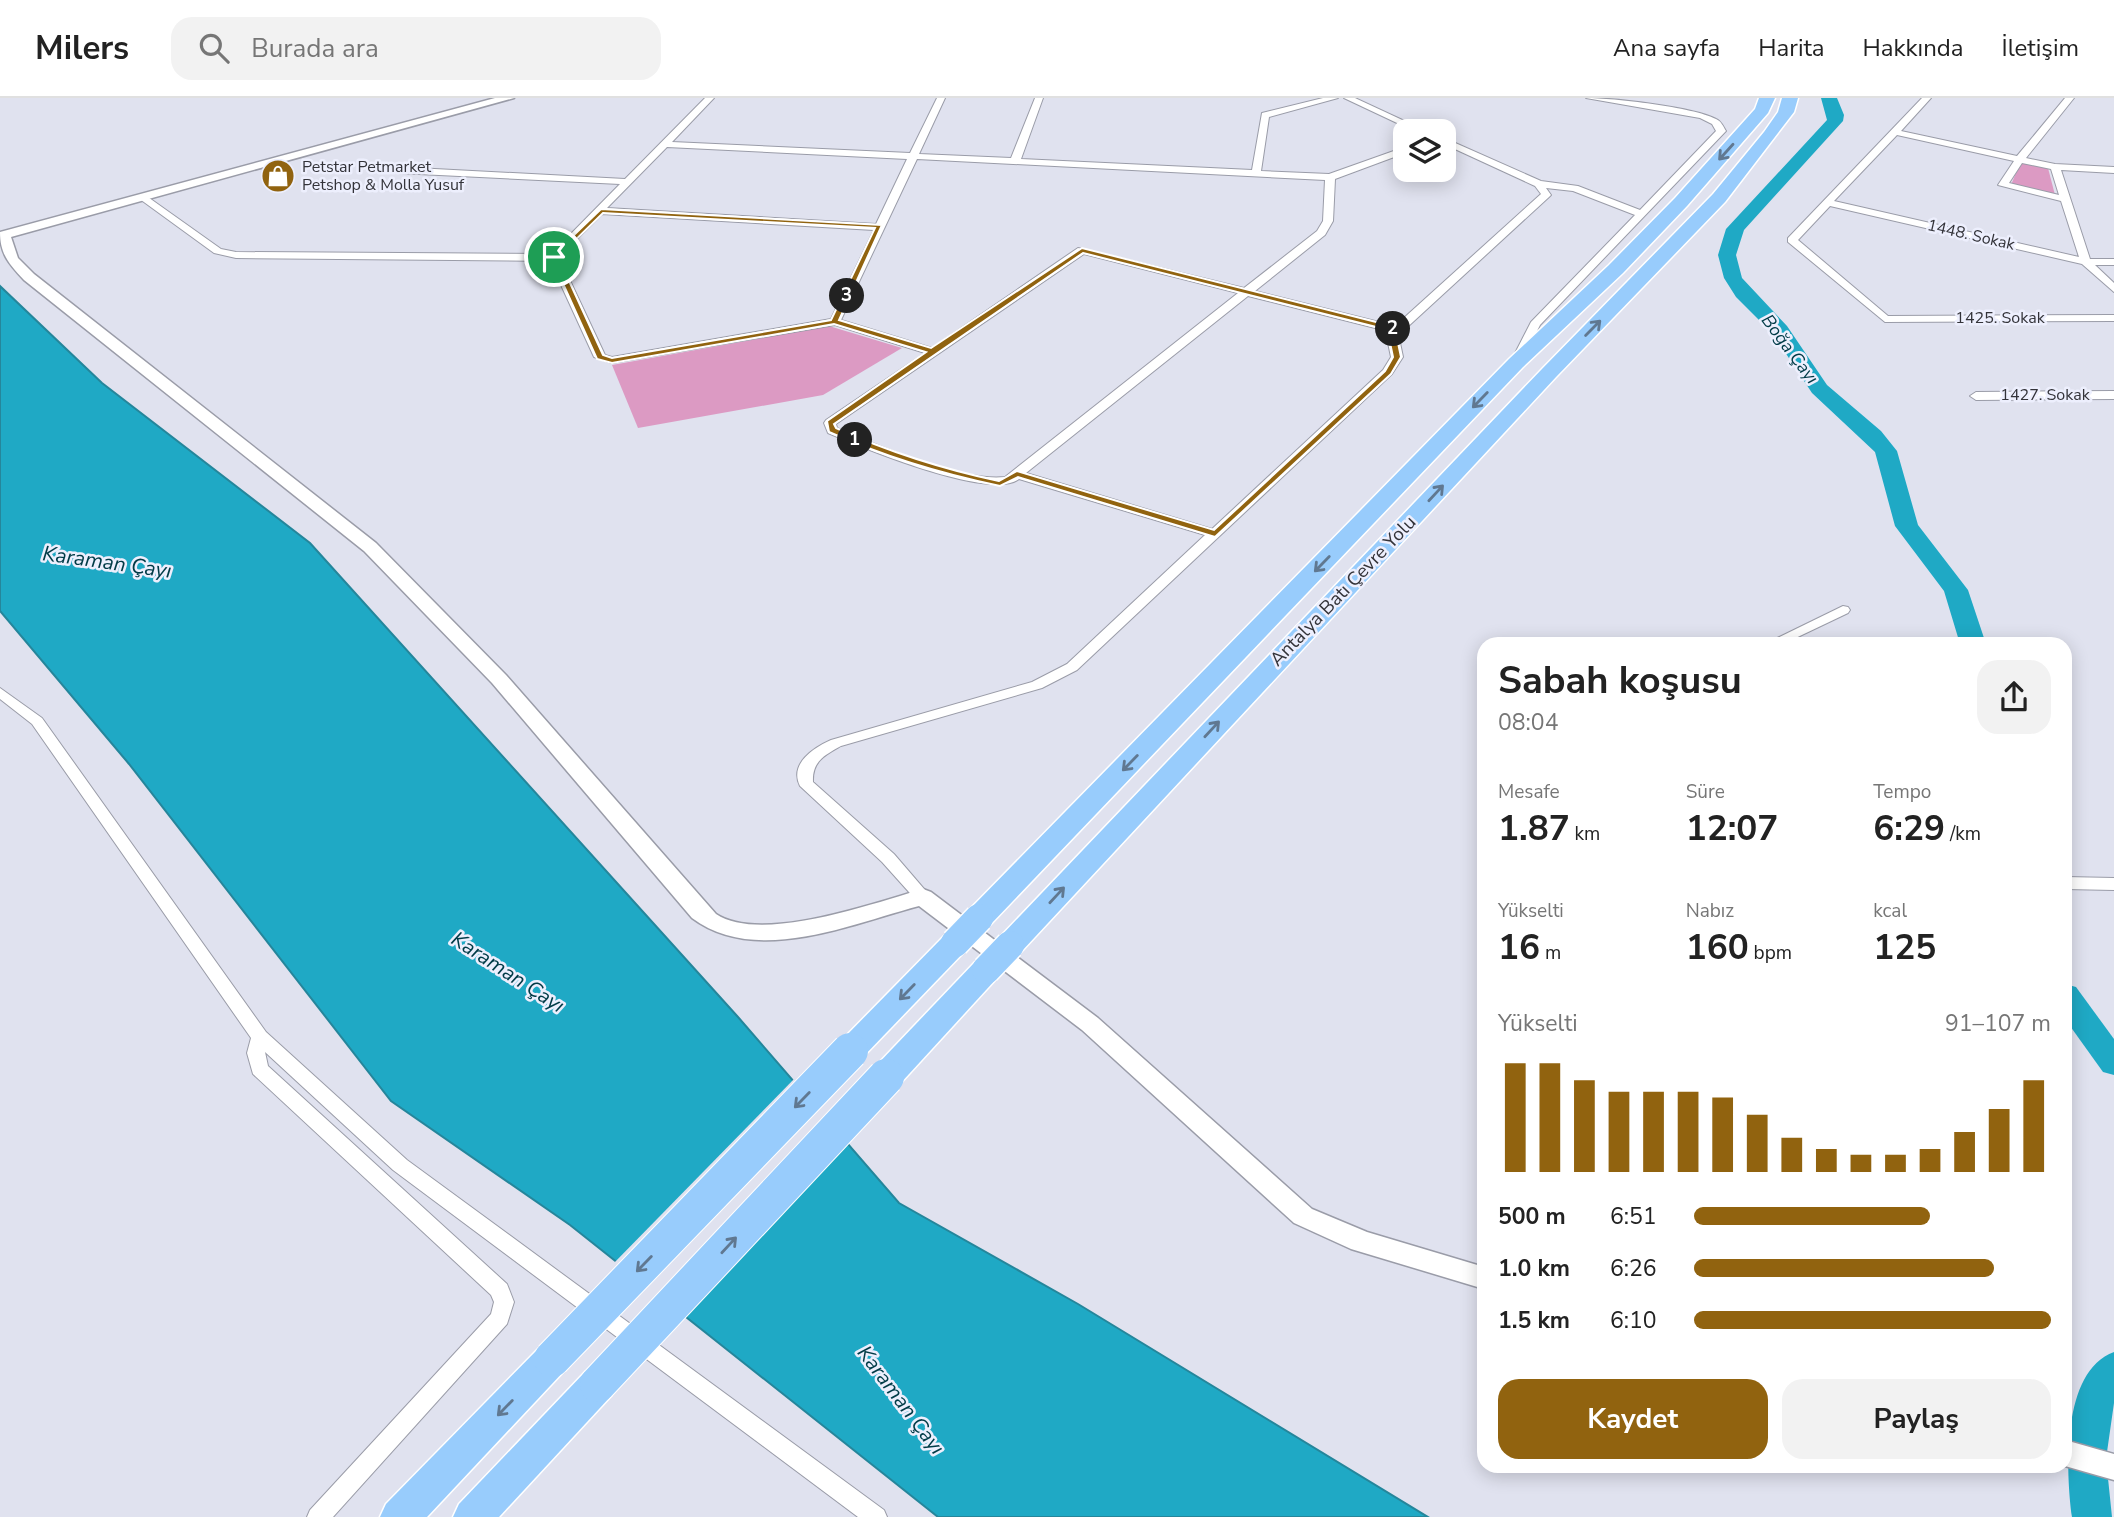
<!DOCTYPE html>
<html lang="tr">
<meta charset="utf-8">
<style>
:root{--surface:#fff;--page:#f2f2f2;--text:#222;--muted:#767676;--line:#e0e0e0;--accent:#91630f}
body{margin:0;font-family:"Nunito Sans",sans-serif;background:var(--page);color:var(--text);height:100vh;display:flex;flex-direction:column;font-size:26px;white-space:nowrap}
*{box-sizing:border-box;margin:0}
p{font-size:23px;color:var(--muted)}
.icon{flex:none;width:38px;height:38px;fill:none;stroke:currentColor;stroke-width:2;stroke-linecap:round;stroke-linejoin:round}
.map{position:relative;flex:1;overflow:hidden}
.side{position:absolute;left:1477px;top:539px;width:595px;height:836px;display:flex;flex-direction:column;background:var(--surface);border-radius:21px;box-shadow:0 4px 18px #0003}
.side>*{flex:none}
.buttons{position:absolute;left:1393px;top:21px;display:grid;gap:14px}
.buttons a{display:grid;place-items:center;width:63px;height:63px;border-radius:14px;background:var(--surface);box-shadow:0 4px 18px #0003;font-size:35px}
.pin{position:absolute;display:grid;place-items:center;width:60px;height:60px;color:#fff;margin:-30px;border:4px solid #fff;border-radius:50%;box-shadow:0 2px 7px #0007}
.km{position:absolute;width:35px;height:35px;margin:-18px;border-radius:50%;background:#222;color:#fff;font-size:19px;line-height:35px;text-align:center}
.round{display:grid;place-items:center;flex:none;width:74px;height:74px;border-radius:21px;background:var(--page)}
.head{display:flex;align-items:center;justify-content:space-between;height:119px;padding:0 21px}
h1{font-size:38px;font-weight:700;line-height:52px}
.figures{display:grid;grid-template-columns:repeat(3,1fr);gap:10px;height:119px;padding:7px 21px}
.figures div{display:grid;align-content:center}
.figures b{font-size:35px;font-weight:700}
.figures small{font-size:19px;font-weight:400}
.figures p{font-size:19px}
.chart{height:196px;padding:14px 21px}
.chart p{display:flex;justify-content:space-between}
.chart svg{width:100%;height:126px;margin-top:7px;stroke:var(--accent);stroke-width:6}
.action{display:flex;gap:14px;margin-top:auto;padding:14px 21px}
.action a{flex:1;height:80px;border-radius:21px;background:var(--accent);color:#fff;font-size:28px;font-weight:700;line-height:80px;text-align:center}
.action a+a{background:var(--page);color:var(--text)}
ul{padding:0 21px;list-style:none;font-size:23px}
li{display:grid;grid-template-columns:112px 84px 1fr;align-items:center;height:52px}
li i{height:18px;border-radius:9px;background:var(--accent)}
header{display:flex;align-items:center;gap:42px;box-sizing:border-box;height:98px;padding:0 35px;background:var(--surface);border-bottom:2px solid var(--line)}
header strong{font-size:33px}
nav{display:flex;gap:38px;margin-inline-start:auto;font-size:24px}
.search{width:490px;height:63px;background:var(--page);display:flex;align-items:center;gap:18px;box-sizing:border-box;padding:0 24px;border-radius:21px;color:var(--muted);font-size:26px}
.map>svg:first-child{display:block}
.green{fill:#dc9ac3}
.water{fill:#1fa9c5;stroke:#25869b;stroke-width:2}
.pier{fill:#e0e2ef}
.lines{fill:none;stroke-linecap:round;stroke-linejoin:round}
.river{fill:#1fa9c5;fill-rule:evenodd}
.street-casing{stroke:#9a9ca8;stroke-width:2}
.secondary-casing{stroke:#9a9ca8;stroke-width:3}
.highway-casing{stroke:#fff;stroke-width:3}
.street{fill:#fff;fill-rule:evenodd}
.secondary{fill:#fff;fill-rule:evenodd}
.highway{fill:#98ccfc;fill-rule:evenodd}
.highway-bridge-far1-casing{stroke:#fff;stroke-width:31;stroke-linecap:butt}
.highway-bridge-casing{stroke:#fff;stroke-width:38;stroke-linecap:butt}
.highway-bridge-far1{stroke:#98ccfc;stroke-width:28}
.highway-bridge{stroke:#98ccfc;stroke-width:36}
.oneway{stroke:#607891}
.route{fill:#91630f;stroke:#fff;stroke-width:2;fill-rule:evenodd}
.labels{text-anchor:middle;dominant-baseline:central;stroke-width:5;stroke-linejoin:round;paint-order:stroke}
.far-poi-label{font-size:16px;fill:#333339;stroke:#edeffd;text-anchor:start}
.far-street-label{font-size:16px;fill:#333339;stroke:#edeffd}
.far-water-label{font-size:18px;font-style:italic;fill:#003b47;stroke:#edeffd}
.street-label{font-size:19px;fill:#333339;stroke:#edeffd}
.water-label{font-size:21px;font-style:italic;fill:#003b47;stroke:#edeffd}
</style>
<header>
<strong>Milers</strong>
<div class="search"><svg class="icon" aria-label="search" viewBox="0 0 24 24"><circle cx="10" cy="10" r="6"/><path d="M15 15l6 6"/></svg>Burada ara</div>
<nav><a>Ana sayfa</a><a>Harita</a><a>Hakkında</a><a>İletişim</a></nav>
</header>
<div class="map">
<svg width="2114" height="1419" viewBox="0 0 2114 1419">
<rect width="100%" height="100%" fill="#e0e2ef"/>
<g class="green">
<path d="M 2020,65 L 2048,70 L 2055,97 L 2011,87 Z"/>
<path d="M 829,228 L 902,250 L 823,297 L 638,330 L 612,267 Z"/>
</g>
<path class="water" d="M 0,188 L 102,285 L 310,445 L 738,919 L 899,1105 L 1078,1206 L 1428,1419 L 938,1419 L 570,1127 L 391,1003 L 129,666 L 0,513 Z"/>
<path class="pier" d="M 795,980 L 850,1043 L 683,1221 L 613,1166 Z"/>
<g class="lines">
<g class="river">
<path d="M 1821,0 L 1837,0 L 1844,17 L 1843,23 L 1744,132 L 1736,157 L 1742,180 L 1787,228 L 1827,287 L 1881,333 L 1897,353 L 1918,427 L 1968,492 L 1986,546 L 1960,546 L 1944,493 L 1895,428 L 1875,354 L 1812,295 L 1773,236 L 1736,199 L 1724,180 L 1718,157 L 1726,131 L 1827,22 Z"/>
<path d="M 2065,886 L 2076,889 L 2114,941 L 2114,977 L 2103,974 L 2065,921 Z"/>
<path d="M 2114,1254 L 2114,1305 L 2106,1361 L 2112,1419 L 2072,1419 C 2066,1374 2061,1273 2114,1254 Z"/>
</g>
<defs>
<g id="street">
<path d="M 705,0 L 714,0 L 672,44 L 910,55 L 937,0 L 945,0 L 919,56 L 1011,60 L 1035,0 L 1043,0 L 1021,61 L 1252,72 L 1262,15 L 1323,0 L 1338,0 L 1269,19 L 1261,73 L 1329,76 L 1405,49 L 1405,55 L 1335,81 L 1333,123 L 1325,137 L 1255,193 L 1395,228 L 1541,96 L 1535,88 L 1444,46 L 1444,40 L 1541,83 L 1578,88 L 1640,112 L 1716,33 L 1712,26 L 1700,20 L 1586,0 C 1613,0 1693,9 1716,21 C 1721,23 1723,28 1726,33 L 1540,227 L 1520,267 L 1510,265 L 1531,224 L 1635,117 L 1573,93 L 1546,90 L 1551,97 L 1549,99 L 1402,234 L 1399,240 L 1403,259 L 1392,276 L 1077,572 L 1042,590 L 841,648 C 825,657 812,663 813,684 L 894,756 L 931,799 L 923,805 L 917,803 L 882,764 L 800,688 C 789,666 813,650 831,642 L 1032,584 L 1067,566 L 1205,437 L 1019,381 C 990,403 861,349 828,335 L 824,325 L 826,322 L 925,255 L 835,227 L 612,265 L 594,259 L 550,163 L 236,160 L 214,155 L 137,99 L 145,97 L 221,151 L 236,154 L 551,156 L 620,86 L 378,74 L 373,71 L 378,68 L 625,81 ZM 667,49 L 907,61 L 876,126 L 607,110 ZM 917,61 L 1325,82 L 1323,123 L 1317,133 L 1244,190 L 1078,150 L 932,250 L 841,222 ZM 602,116 L 874,132 L 831,221 L 612,259 L 605,257 L 559,159 ZM 1084,156 L 1238,195 L 1005,379 C 961,384 879,348 837,330 L 836,326 ZM 1248,198 L 1391,234 L 1387,240 L 1391,259 L 1383,272 L 1212,431 L 1026,375 Z"/>
<path d="M 1344,0 L 1355,0 L 1426,33 L 1414,33 Z"/>
<path d="M 1922,0 L 1931,0 L 1901,33 L 2017,58 L 2065,0 L 2074,0 L 2026,60 L 2055,66 L 2114,69 L 2114,75 L 2061,72 L 2090,161 L 2114,161 L 2114,167 L 2095,167 L 2114,185 L 2114,194 L 2082,166 L 1830,108 L 1798,142 L 1888,218 L 2114,217 L 2114,223 L 1885,224 L 1788,144 L 1788,140 ZM 1897,37 L 2014,63 L 1998,87 L 2061,103 L 2079,159 L 1834,103 ZM 2022,65 L 2051,71 L 2059,97 L 2009,85 Z"/>
<path d="M 2114,293 L 2114,301 L 1976,302 L 1970,298 L 1976,294 Z"/>
<path d="M 1843,508 L 1848,509 L 1850,512 L 1848,515 L 1783,546 L 1765,546 Z"/>
<path d="M 0,590 L 42,620 L 266,934 L 407,1062 L 884,1412 L 887,1419 L 858,1419 L 393,1072 L 265,954 L 268,968 L 507,1186 L 514,1204 L 507,1226 L 333,1419 L 307,1419 L 310,1412 L 491,1216 L 494,1204 L 491,1197 L 253,976 L 247,955 L 251,940 L 32,626 L 0,601 Z"/>
<path d="M 2065,779 L 2114,780 L 2114,792 L 2065,791 Z"/>
</g>
<g id="secondary">
<path d="M 495,0 L 514,0 L 11,139 L 18,160 L 34,176 L 376,445 L 506,577 L 716,816 C 761,846 874,805 923,791 L 931,794 L 1098,920 L 1312,1111 L 1367,1134 L 1484,1169 L 1484,1191 L 1351,1151 L 1294,1125 L 1082,932 L 919,808 C 851,826 756,868 692,820 L 492,585 L 364,453 L 24,182 C 9,166 0,156 0,134 Z"/>
<path d="M 2065,1342 L 2114,1356 L 2114,1382 L 2065,1368 Z"/>
</g>
<g id="highway">
<path d="M 1759,0 L 1775,0 L 1768,15 L 1687,108 L 1623,175 L 1523,269 L 990,827 L 979,830 L 968,827 L 964,820 L 968,813 L 1509,261 L 1609,167 L 1675,100 L 1755,11 Z"/>
<path d="M 1782,0 L 1798,0 L 1794,14 L 1725,104 L 1556,279 L 1021,854 L 1010,858 L 999,854 L 995,847 L 999,840 L 1542,271 L 1713,96 L 1764,34 L 1778,14 Z"/>
<path d="M 955,834 L 966,838 L 970,845 L 966,852 L 861,961 L 850,965 L 839,961 L 834,953 L 839,945 L 944,838 Z"/>
<path d="M 986,861 L 997,864 L 1001,872 L 997,880 L 898,988 L 886,991 L 874,988 L 870,979 L 874,970 L 975,864 Z"/>
<path d="M 552,1245 L 565,1250 L 571,1261 L 565,1272 L 427,1419 L 380,1419 L 386,1406 L 539,1250 Z"/>
<path d="M 598,1269 L 611,1274 L 617,1286 L 611,1298 L 499,1419 L 453,1419 L 459,1406 L 585,1274 Z"/>
</g>
</defs>
<use href="#street" class="street-casing"/>
<use href="#secondary" class="secondary-casing"/>
<use href="#highway" class="highway-casing"/>
<use href="#street" class="street"/>
<use href="#secondary" class="secondary"/>
<use href="#highway" class="highway"/>
<defs>
<g id="highway-bridge-far1">
<path d="M 955,845 L 979,820"/>
<path d="M 986,872 L 1010,847"/>
</g>
<g id="highway-bridge">
<path d="M 552,1261 L 850,953"/>
<path d="M 598,1286 L 886,979"/>
</g>
</defs>
<use href="#highway-bridge-far1" class="highway-bridge-far1-casing"/>
<use href="#highway-bridge" class="highway-bridge-casing"/>
<use href="#highway-bridge-far1" class="highway-bridge-far1"/>
<use href="#highway-bridge" class="highway-bridge"/>
</g>
<defs><path id="oneway-shaft" d="M-6 0H5M1.5-3L5.5 0L1.5 3" fill="none" stroke-width="1.6" stroke-linecap="round" stroke-linejoin="round" transform="scale(1.75)"/></defs>
<g class="oneway">
<use href="#oneway-shaft" transform="translate(1726 54) rotate(132)"/>
<use href="#oneway-shaft" transform="translate(1593 230) rotate(-45)"/>
<use href="#oneway-shaft" transform="translate(1480 302) rotate(134)"/>
<use href="#oneway-shaft" transform="translate(1436 395) rotate(-47)"/>
<use href="#oneway-shaft" transform="translate(1322 466) rotate(134)"/>
<use href="#oneway-shaft" transform="translate(1212 631) rotate(-47)"/>
<use href="#oneway-shaft" transform="translate(1130 665) rotate(134)"/>
<use href="#oneway-shaft" transform="translate(1057 797) rotate(-47)"/>
<use href="#oneway-shaft" transform="translate(907 894) rotate(134)"/>
<use href="#oneway-shaft" transform="translate(802 1002) rotate(134)"/>
<use href="#oneway-shaft" transform="translate(729 1147) rotate(-47)"/>
<use href="#oneway-shaft" transform="translate(644 1166) rotate(134)"/>
<use href="#oneway-shaft" transform="translate(505 1310) rotate(134)"/>
</g>
<path class="route" d="M 601,111 L 882,127 L 839,222 L 931,250 L 1082,150 L 1400,230 L 1397,240 L 1401,259 L 1391,276 L 1215,439 L 1018,379 L 1000,388 C 942,376 883,358 829,334 L 827,323 L 926,254 L 834,226 L 612,265 L 597,261 L 551,159 ZM 603,115 L 875,130 L 831,222 L 612,260 L 603,257 L 558,159 ZM 1083,155 L 1392,233 L 1389,240 L 1393,259 L 1385,273 L 1214,432 L 1017,373 L 999,383 C 943,371 887,353 836,330 L 834,326 Z"/>
<defs>
<symbol id="shop-disc" viewBox="-11 -11 22 22"><circle r="9.5" fill="#91630f" stroke="#edeffd"/><path d="M-5-2.5h2.3a2.7 3.5 0 0 1 5.4 0H5L5.5 6h-11ZM-1.5-2.5h3a1.5 2.3 0 0 0-3 0Z" fill="#fff"/></symbol>
</defs>
<g fill-rule="evenodd">
<use href="#shop-disc" x="259" y="59" width="38" height="38"/>
</g>
<g class="labels">
<g class="far-poi-label">
<text x="302" y="69">Petstar Petmarket<tspan x="302" dy="18">Petshop &amp; Molla Yusuf</tspan></text>
</g>
<g class="far-street-label">
<text transform="translate(1971 137) rotate(13)">1448. Sokak</text>
<text x="2000" y="220">1425. Sokak</text>
<text x="2045" y="297">1427. Sokak</text>
</g>
<g class="far-water-label">
<text transform="translate(1790 251) rotate(53)">Boğa Çayı</text>
</g>
<g class="street-label">
<text transform="translate(1343 493) rotate(-46)">Antalya Batı Çevre Yolu</text>
</g>
<g class="water-label">
<text transform="translate(107 464) rotate(8)">Karaman Çayı</text>
<text transform="translate(508 874) rotate(33)">Karaman Çayı</text>
<text transform="translate(901 1302) rotate(53)">Karaman Çayı</text>
</g>
</g>
</svg>
<div class="buttons">
<a><svg class="icon" aria-label="layers" viewBox="0 0 24 24"><path d="M12 4l9 5-9 5-9-5zM3 14l9 5 9-5"/></svg></a>
</div>
<div class="pin" style="left:554px;top:159px;background:#1e9e55"><svg class="icon" aria-label="arrive" viewBox="0 0 24 24"><path d="M6 21V4h12l-3 4 3 4H6"/></svg></div>
<b class="km" style="left:855px;top:342px">1</b>
<b class="km" style="left:1393px;top:231px">2</b>
<b class="km" style="left:847px;top:198px">3</b>
<section class="side">
<div class="head"><div><h1>Sabah koşusu</h1><p>08:04</p></div><a class="round"><svg class="icon" aria-label="share" viewBox="0 0 24 24"><path d="M12 15V3M7 8l5-5 5 5M5 13v7h14v-7"/></svg></a></div>
<div class="figures">
<div><p>Mesafe</p><b>1.87<small> km</small></b></div>
<div><p>Süre</p><b>12:07</b></div>
<div><p>Tempo</p><b>6:29<small> /km</small></b></div>
</div>
<div class="figures">
<div><p>Yükselti</p><b>16<small> m</small></b></div>
<div><p>Nabız</p><b>160<small> bpm</small></b></div>
<div><p>kcal</p><b>125</b></div>
</div>
<div class="chart"><p><span>Yükselti</span>91–107 m</p>
<svg viewBox="0 0 160 44" preserveAspectRatio="none"><path d="M5 44V6M15 44V6M25 44V12M35 44V16M45 44V16M55 44V16M65 44V18M75 44V24M85 44V32M95 44V36M105 44V38M115 44V38M125 44V36M135 44V30M145 44V22M155 44V12"/></svg>
</div>
<ul>
<li><b>500 m</b>6:51<i style="width:66%"></i></li>
<li><b>1.0 km</b>6:26<i style="width:84%"></i></li>
<li><b>1.5 km</b>6:10<i style="width:100%"></i></li>
</ul>
<div class="action"><a>Kaydet</a><a>Paylaş</a></div>
</section>
</div>
